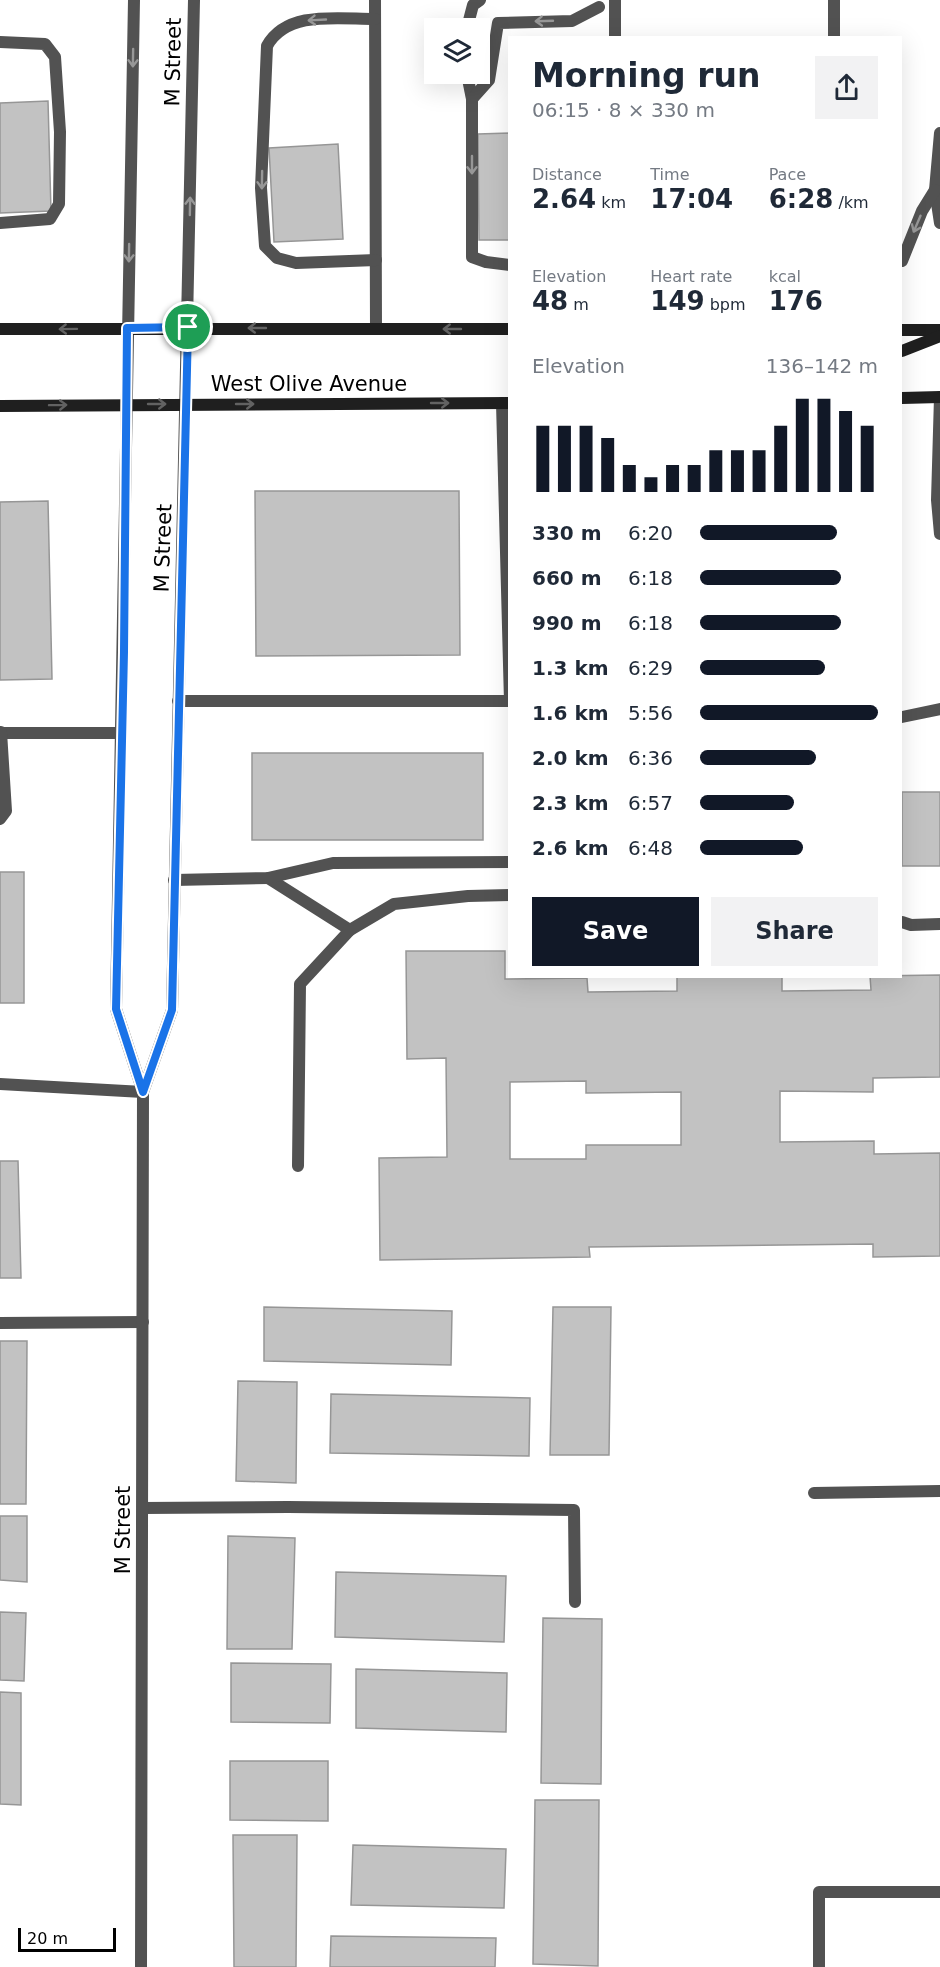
<!DOCTYPE html>
<meta charset="utf-8">
<style>
:root{--surface:#fff;--page:#f2f2f3;--text:#1f2937;--muted:#747a83;--accent:#111827}
body{margin:0;font-family:"DejaVu Sans",sans-serif;background:var(--page);color:var(--text);height:100vh;display:flex;flex-direction:column;font-size:22px;white-space:nowrap}
*{box-sizing:border-box;margin:0}
p{font-size:20px;color:var(--muted)}
.icon{flex:none;width:33px;height:33px;fill:none;stroke:currentColor;stroke-width:2;stroke-linecap:round;stroke-linejoin:round}
.map{position:relative;flex:1;overflow:hidden}
.drawer{position:absolute;left:508px;top:36px;width:394px;height:942px;display:flex;flex-direction:column;background:var(--surface);border-radius:0px;box-shadow:0 6px 24px #0002}
.drawer>*{flex:none}
.fabs{position:absolute;left:424px;top:18px;display:grid;gap:12px}
.fabs a{display:grid;place-items:center;width:66px;height:66px;border-radius:0px;background:var(--surface);box-shadow:0 6px 24px #0002;font-size:30px}
.scale{position:absolute;left:18px;bottom:15px;width:98px;box-sizing:border-box;padding-left:6px;border:3px solid #000;border-top:0;font-size:16px;line-height:21px;white-space:nowrap;color:#000;-webkit-text-stroke:4px #fff;paint-order:stroke}
.pin{position:absolute;display:grid;place-items:center;width:51px;height:51px;color:#fff;margin:-26px;border:3px solid #fff;border-radius:50%;box-shadow:0 2px 6px #0007}
.round{display:grid;place-items:center;flex:none;width:63px;height:63px;border-radius:0px;background:var(--page)}
.head{display:flex;align-items:center;justify-content:space-between;height:102px;padding:0 24px}
h1{font-size:33px;font-weight:800;line-height:45px}
.metrics{display:grid;grid-template-columns:repeat(3,1fr);gap:9px;height:102px;padding:6px 24px}
.metrics div{display:grid;align-content:center}
.metrics b{font-size:26px;font-weight:800}
.metrics small{font-size:16px;font-weight:400}
.metrics p{font-size:16px}
.chart{height:168px;padding:12px 24px}
.chart p{display:flex;justify-content:space-between}
.chart svg{width:100%;height:108px;margin-top:6px;stroke:var(--accent);stroke-width:6}
.button{display:flex;gap:12px;margin-top:auto;padding:12px 24px}
.button a{flex:1;height:69px;border-radius:0px;background:var(--accent);color:#fff;font-size:24px;font-weight:800;line-height:69px;text-align:center}
.button a+a{background:var(--page);color:var(--text)}
ul{padding:0 24px;list-style:none;font-size:20px}
li{display:grid;grid-template-columns:96px 72px 1fr;align-items:center;height:45px}
li i{height:15px;border-radius:8px;background:var(--accent)}
.map>svg:first-child{display:block}
.building{fill:#c2c2c2;stroke:#969696;stroke-width:1.5;fill-rule:evenodd}
.lines{fill:none;stroke-linecap:round;stroke-linejoin:round}
.service{stroke:#525252;stroke-width:12}
.minor{stroke:#525252;stroke-width:12}
.tertiary{stroke:#525252;stroke-width:12}
.secondary{stroke:#1f1f1f;stroke-width:12}
.oneway{stroke:#979797}
.oneway2{stroke:#626262}
.route-casing{stroke:#fff;stroke-width:12}
.route{stroke:#1a73e8;stroke-width:8}
.labels{text-anchor:middle;dominant-baseline:central;stroke-width:5;stroke-linejoin:round;paint-order:stroke}
.street-label{font-size:21px;fill:#000;stroke:#fff}
</style>
<div class="map">
<svg width="940" height="1967" viewBox="0 0 940 1967">
<rect width="100%" height="100%" fill="#fff"/>
<g class="building">
<path d="M 48,101 L 51,211 L 0,213 L 0,103 Z"/>
<path d="M 510,133 L 510,240 L 479,240 L 478,134 Z"/>
<path d="M 338,144 L 343,239 L 274,242 L 269,148 Z"/>
<path d="M 255,491 L 459,491 L 460,655 L 256,656 Z"/>
<path d="M 48,501 L 52,679 L 0,680 L 0,502 Z"/>
<rect x="252" y="753" width="231" height="87"/>
<rect x="902" y="792" width="38" height="74"/>
<rect x="0" y="872" width="24" height="131"/>
<path d="M 406,951 L 505,951 L 505,979 L 587,978 L 588,992 L 677,991 L 677,976 L 782,976 L 782,991 L 871,990 L 870,976 L 940,975 L 940,1077 L 873,1078 L 873,1092 L 780,1091 L 780,1142 L 874,1141 L 874,1154 L 940,1153 L 940,1256 L 873,1257 L 873,1244 L 589,1247 L 590,1257 L 380,1260 L 379,1158 L 447,1157 L 446,1058 L 407,1059 ZM 586,1081 L 586,1093 L 681,1092 L 681,1145 L 586,1145 L 586,1159 L 510,1159 L 510,1082 Z"/>
<path d="M 0,1161 L 18,1161 L 21,1278 L 0,1278 Z"/>
<path d="M 264,1307 L 452,1311 L 451,1365 L 264,1361 Z"/>
<path d="M 553,1307 L 611,1307 L 609,1455 L 550,1455 Z"/>
<path d="M 0,1341 L 27,1341 L 26,1504 L 0,1504 Z"/>
<path d="M 238,1381 L 297,1382 L 296,1483 L 236,1481 Z"/>
<path d="M 331,1394 L 530,1398 L 529,1456 L 330,1453 Z"/>
<path d="M 0,1516 L 27,1516 L 27,1582 L 0,1580 Z"/>
<path d="M 228,1536 L 295,1538 L 292,1649 L 227,1649 Z"/>
<path d="M 336,1572 L 506,1576 L 504,1642 L 335,1637 Z"/>
<path d="M 0,1612 L 26,1613 L 24,1681 L 0,1680 Z"/>
<path d="M 543,1618 L 602,1619 L 601,1784 L 541,1783 Z"/>
<path d="M 231,1663 L 331,1664 L 330,1723 L 231,1722 Z"/>
<path d="M 356,1669 L 507,1673 L 506,1732 L 356,1728 Z"/>
<path d="M 0,1692 L 21,1693 L 21,1805 L 0,1804 Z"/>
<path d="M 230,1761 L 328,1761 L 328,1821 L 230,1820 Z"/>
<path d="M 535,1800 L 599,1800 L 598,1966 L 533,1964 Z"/>
<path d="M 233,1835 L 297,1835 L 296,1967 L 234,1967 Z"/>
<path d="M 353,1845 L 506,1849 L 504,1908 L 351,1905 Z"/>
<path d="M 331,1936 L 496,1938 L 495,1967 L 330,1967 Z"/>
</g>
<g class="lines">
<g class="service">
<path d="M 375,0 L 376,328"/>
<path d="M 834,0 L 834,38"/>
<path d="M 375,19 C 338,19 287,10 267,46 L 261,188 L 265,246 L 277,258 L 296,263 L 376,260"/>
<path d="M 467,28 L 473,5 L 480,0"/>
<path d="M 615,38 L 615,0"/>
<path d="M 0,42 L 45,44 L 55,57 L 60,132 L 59,204 L 50,219 L 0,223"/>
<path d="M 467,74 L 472,99"/>
<path d="M 510,265 L 486,262 L 472,257 L 472,99 L 489,80 L 498,23 L 572,21 L 599,7"/>
<path d="M 178,701 L 510,701 L 502,403"/>
<path d="M 902,717 L 940,709"/>
<path d="M 0,733 L 122,733"/>
<path d="M 0,819 L 6,811 L 1,732"/>
<path d="M 268,878 L 350,930 L 394,904 L 468,896 L 510,895"/>
<path d="M 174,880 L 268,878 L 333,863 L 510,862"/>
<path d="M 902,922 L 911,925 L 940,924"/>
<path d="M 298,1166 L 300,984 L 350,930"/>
<path d="M 0,1323 L 143,1322"/>
<path d="M 143,1508 L 288,1507 L 574,1510 L 575,1602"/>
</g>
<g class="minor">
<path d="M 940,133 L 935,190 L 940,223"/>
<path d="M 902,261 L 922,211 L 935,190"/>
<path d="M 940,397 L 937,500 L 940,534"/>
<path d="M 0,1084 L 143,1092"/>
<path d="M 814,1493 L 940,1491"/>
<path d="M 819,1967 L 819,1892 L 940,1892"/>
</g>
<g class="tertiary">
<path d="M 134,0 L 116,1009 L 143,1092 L 141,1967"/>
<path d="M 143,1092 L 172,1010 L 194,0"/>
</g>
<g class="secondary">
<path d="M 0,329 L 510,329"/>
<path d="M 902,330 L 940,330"/>
<path d="M 902,351 L 940,336"/>
<path d="M 902,398 L 940,397"/>
<path d="M 0,406 L 510,403"/>
</g>
</g>
<defs><path id="oneway-shaft" d="M-6 0H5M1.5-3L5.5 0L1.5 3" fill="none" stroke-width="1.6" stroke-linecap="round" stroke-linejoin="round" transform="scale(1.5)"/></defs>
<g class="oneway">
<use href="#oneway-shaft" transform="translate(317 20) rotate(177)"/>
<use href="#oneway-shaft" transform="translate(544 21) rotate(178)"/>
<use href="#oneway-shaft" transform="translate(133 58) rotate(91)"/>
<use href="#oneway-shaft" transform="translate(472 165) rotate(90)"/>
<use href="#oneway-shaft" transform="translate(262 180) rotate(91)"/>
<use href="#oneway-shaft" transform="translate(190 206) rotate(-89)"/>
<use href="#oneway-shaft" transform="translate(917 224) rotate(113)"/>
<use href="#oneway-shaft" transform="translate(129 253) rotate(91)"/>
</g>
<g class="oneway2">
<use href="#oneway-shaft" transform="translate(257 328) rotate(-180)"/>
<use href="#oneway-shaft" transform="translate(68 329) rotate(179)"/>
<use href="#oneway-shaft" transform="translate(452 329) rotate(-180)"/>
<use href="#oneway-shaft" transform="translate(440 403)"/>
<use href="#oneway-shaft" transform="translate(157 404)"/>
<use href="#oneway-shaft" transform="translate(245 404)"/>
<use href="#oneway-shaft" transform="translate(58 405) rotate(-1)"/>
</g>
<g class="lines">
<defs>
<path id="route" d="M 188,327 L 172,1010 L 143,1092 L 116,1009 L 124,652 L 127,328 Z"/>
</defs>
<use href="#route" class="route-casing"/>
<use href="#route" class="route"/>
</g>
<g class="labels">
<g class="street-label">
<text transform="translate(173 62) rotate(-89)">M Street</text>
<text x="309" y="384">West Olive Avenue</text>
<text transform="translate(163 548) rotate(-88)">M Street</text>
<text transform="translate(123 1530) rotate(-90)">M Street</text>
</g>
</g>
</svg>
<div class="fabs">
<a><svg class="icon" aria-label="layers" viewBox="0 0 24 24"><path d="M12 4l9 5-9 5-9-5zM3 14l9 5 9-5"/></svg></a>
</div>
<div class="scale">20 m</div>
<div class="pin" style="left:188px;top:327px;background:#1e9e55"><svg class="icon" aria-label="arrive" viewBox="0 0 24 24"><path d="M6 21V4h12l-3 4 3 4H6"/></svg></div>
<section class="drawer">
<div class="head"><div><h1>Morning run</h1><p>06:15 · 8 × 330 m</p></div><a class="round"><svg class="icon" aria-label="share" viewBox="0 0 24 24"><path d="M12 15V3M7 8l5-5 5 5M5 13v7h14v-7"/></svg></a></div>
<div class="metrics">
<div><p>Distance</p><b>2.64<small> km</small></b></div>
<div><p>Time</p><b>17:04</b></div>
<div><p>Pace</p><b>6:28<small> /km</small></b></div>
</div>
<div class="metrics">
<div><p>Elevation</p><b>48<small> m</small></b></div>
<div><p>Heart rate</p><b>149<small> bpm</small></b></div>
<div><p>kcal</p><b>176</b></div>
</div>
<div class="chart"><p><span>Elevation</span>136–142 m</p>
<svg viewBox="0 0 160 44" preserveAspectRatio="none"><path d="M5 44V17M15 44V17M25 44V17M35 44V22M45 44V33M55 44V38M65 44V33M75 44V33M85 44V27M95 44V27M105 44V27M115 44V17M125 44V6M135 44V6M145 44V11M155 44V17"/></svg>
</div>
<ul>
<li><b>330 m</b>6:20<i style="width:77%"></i></li>
<li><b>660 m</b>6:18<i style="width:79%"></i></li>
<li><b>990 m</b>6:18<i style="width:79%"></i></li>
<li><b>1.3 km</b>6:29<i style="width:70%"></i></li>
<li><b>1.6 km</b>5:56<i style="width:100%"></i></li>
<li><b>2.0 km</b>6:36<i style="width:65%"></i></li>
<li><b>2.3 km</b>6:57<i style="width:53%"></i></li>
<li><b>2.6 km</b>6:48<i style="width:58%"></i></li>
</ul>
<div class="button"><a>Save</a><a>Share</a></div>
</section>
</div>
